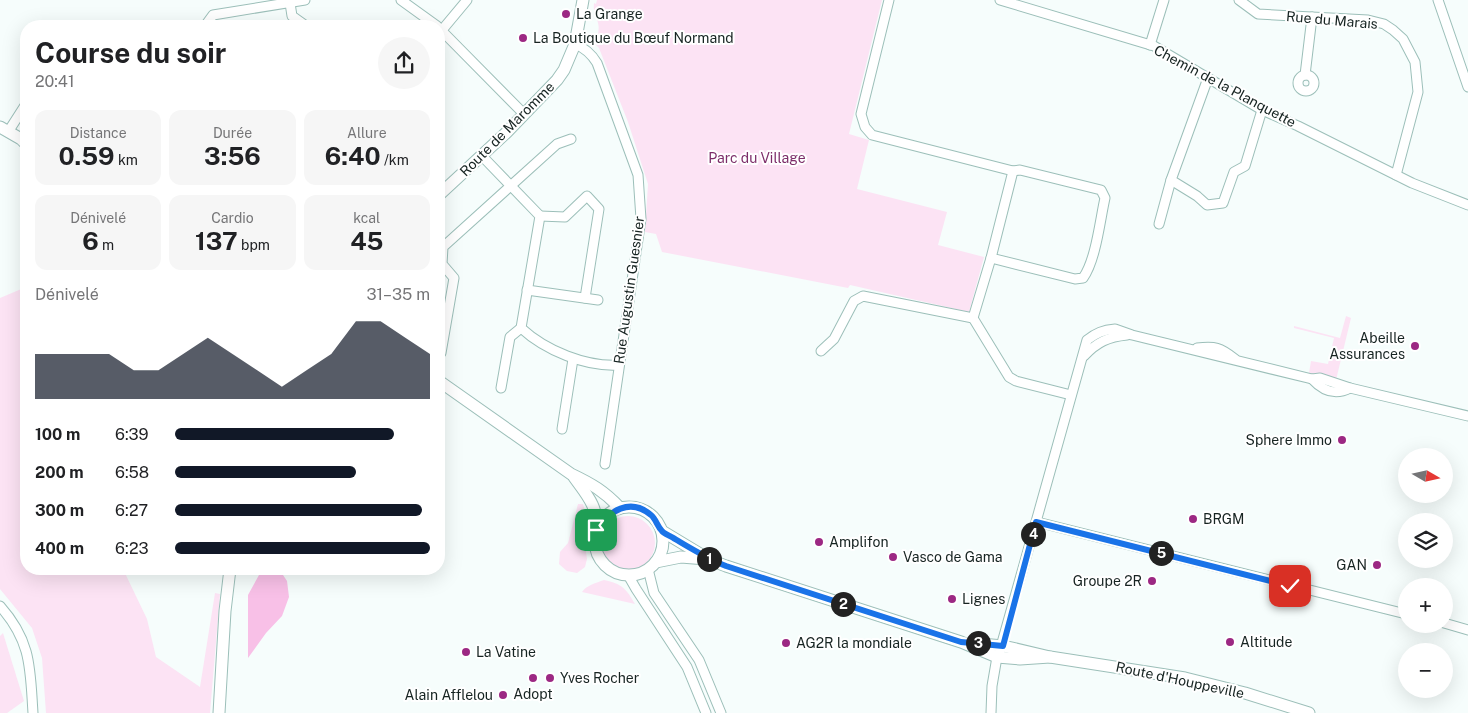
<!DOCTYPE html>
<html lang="fr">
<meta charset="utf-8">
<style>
:root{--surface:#fff;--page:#f6f6f6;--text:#202124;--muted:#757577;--accent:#111827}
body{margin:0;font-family:"Public Sans",sans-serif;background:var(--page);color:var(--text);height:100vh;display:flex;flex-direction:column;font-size:19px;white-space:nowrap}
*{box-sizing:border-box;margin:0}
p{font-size:16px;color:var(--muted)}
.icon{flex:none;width:28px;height:28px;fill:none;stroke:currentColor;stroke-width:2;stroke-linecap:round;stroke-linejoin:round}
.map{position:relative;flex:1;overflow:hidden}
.side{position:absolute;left:20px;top:20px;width:425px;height:555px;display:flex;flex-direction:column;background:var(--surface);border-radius:20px;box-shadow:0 5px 20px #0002}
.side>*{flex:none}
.needle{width:32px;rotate:99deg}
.controls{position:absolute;left:1398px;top:448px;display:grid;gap:10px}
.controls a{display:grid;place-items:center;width:55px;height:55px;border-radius:50%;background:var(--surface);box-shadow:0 5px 20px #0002;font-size:25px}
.pin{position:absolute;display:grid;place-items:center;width:42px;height:42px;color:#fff;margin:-21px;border-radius:10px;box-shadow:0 2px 8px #0006}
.km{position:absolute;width:25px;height:25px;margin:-12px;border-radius:50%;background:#222;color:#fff;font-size:14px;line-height:25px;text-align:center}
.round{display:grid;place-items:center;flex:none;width:52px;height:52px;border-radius:26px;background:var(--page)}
.summary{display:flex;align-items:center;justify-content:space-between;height:85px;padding:0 15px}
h1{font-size:28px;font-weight:700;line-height:38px}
.stats{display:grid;grid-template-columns:repeat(3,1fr);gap:8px;height:85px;padding:5px 15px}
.stats div{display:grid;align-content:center;border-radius:12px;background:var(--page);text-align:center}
.stats b{font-size:25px;font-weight:700}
.stats small{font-size:14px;font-weight:400}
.stats p{font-size:14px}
.chart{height:140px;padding:10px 15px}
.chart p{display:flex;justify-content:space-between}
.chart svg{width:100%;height:90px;margin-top:5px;fill:var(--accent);opacity:.7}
ul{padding:0 15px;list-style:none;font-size:16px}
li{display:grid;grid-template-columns:80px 60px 1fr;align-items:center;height:38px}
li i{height:12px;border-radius:6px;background:var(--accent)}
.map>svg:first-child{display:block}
.green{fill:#fce3f4}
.water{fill:#f8c0e7}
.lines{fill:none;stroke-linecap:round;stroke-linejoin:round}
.minor-casing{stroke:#9cbfb9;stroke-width:11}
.tertiary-casing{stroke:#9cbfb9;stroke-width:13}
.minor{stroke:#fff;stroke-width:9}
.tertiary{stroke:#fff;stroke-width:11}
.route-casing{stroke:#fff;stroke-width:10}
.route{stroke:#1a73e8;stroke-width:6}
.poi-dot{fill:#9c2883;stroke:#fff;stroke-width:2}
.labels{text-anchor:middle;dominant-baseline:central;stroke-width:4;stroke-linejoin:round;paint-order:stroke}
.poi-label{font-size:14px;fill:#172422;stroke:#fff;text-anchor:start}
.street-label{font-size:14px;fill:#172422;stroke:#fff}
.park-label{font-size:14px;fill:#7c2d69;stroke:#fff}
</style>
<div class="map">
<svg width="1468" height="713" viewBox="0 0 1468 713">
<rect width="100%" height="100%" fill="#f6fdfc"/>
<g class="green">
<path d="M 597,0 L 882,0 L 849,134 L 869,140 L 857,189 L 947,212 L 938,245 L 984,257 L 969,312 L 850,285 L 848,288 L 662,252 L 656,234 L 645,232 L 648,184 L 628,122 L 599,48 L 595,44 C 597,38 600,30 598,23 C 596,14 593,15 594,3 L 596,4 Z"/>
<path d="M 26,287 L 26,569 L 105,569 L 106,570 L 123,569 L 147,619 L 156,657 L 200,687 L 215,593 L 220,594 L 210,713 L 46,713 L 42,658 L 32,628 L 0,589 L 0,298 Z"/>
<path d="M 1346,316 L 1351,318 L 1336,380 L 1309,373 L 1311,361 L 1328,364 L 1334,338 L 1294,328 L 1294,326 L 1340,338 Z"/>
<path d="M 578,504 L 583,504 L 588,522 L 585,545 L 587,559 L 585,567 L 577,573 L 567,571 L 559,564 L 560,552 L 568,543 Z"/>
<circle cx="628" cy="543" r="27"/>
<path d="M 604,580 C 622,584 626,588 635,604 L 582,592 C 587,585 596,583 604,580 Z"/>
<path d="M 3,633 L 24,701 L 7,713 L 0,713 L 0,636 Z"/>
</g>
<path class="water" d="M 267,569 L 279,569 L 287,581 L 289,597 L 282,616 L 266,633 L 248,658 L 248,595 L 259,575 Z"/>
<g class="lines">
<defs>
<g id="minor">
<path d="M 401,0 L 437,26"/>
<path d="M 889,0 L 861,114 L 865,127 L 872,135 L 1013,171 L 991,258 L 973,318 L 1009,377 L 1016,381 L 1071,395"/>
<path d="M 1000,0 L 1154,46 L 1262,110 L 1298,126 L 1412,183 L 1468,205"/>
<path d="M 1239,0 L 1258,14 L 1368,20 L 1384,24 L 1393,30 L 1403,39 L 1415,62 L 1418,92 L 1396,175"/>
<path d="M 1438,0 L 1468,87"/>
<path d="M 290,3 L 292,16 L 306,26"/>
<path d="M 205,26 L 213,15 L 305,0"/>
<path d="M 439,28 L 524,114"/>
<path d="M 442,30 L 467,0"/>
<path d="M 575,44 C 585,48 591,53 597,63 L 638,175 L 641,219 L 605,464"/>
<path d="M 1150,45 L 1164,0"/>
<path d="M 1305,75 L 1312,17"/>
<circle cx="1306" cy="83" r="8"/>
<path d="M 1208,78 L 1171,180 L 1197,196 L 1207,205 L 1223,203 L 1234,172 L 1245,166 L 1262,110"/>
<path d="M 8,132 L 26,104"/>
<path d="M 482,156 L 540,216 L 521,328 C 546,351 586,367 619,365"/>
<path d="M 540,216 L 565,217 L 587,196 L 599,209 L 585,298"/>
<path d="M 1159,224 L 1171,180"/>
<path d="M 991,258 L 1075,279 L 1083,278 C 1096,260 1100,220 1105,198 L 1101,190 L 1020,170 L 1013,171"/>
<path d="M 527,290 L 598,300"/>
<path d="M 1197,348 C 1215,346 1220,347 1235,359"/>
<path d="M 821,351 L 834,339 L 854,301 L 863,296 L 973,318"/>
<path d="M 441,353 L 454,278 L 442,264 L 443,247 L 557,144 L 571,139"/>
<path d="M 1084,356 C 1097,342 1108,337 1127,335"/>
<path d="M 1312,379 C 1323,391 1335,396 1350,388"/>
<path d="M 501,388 L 510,337 L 521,328"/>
<path d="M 562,429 L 573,359"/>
<path d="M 1037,522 L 1406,614"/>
<path d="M 648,569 L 654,593 L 699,660 L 721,713"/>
<path d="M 628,575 L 636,589 L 687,667 L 706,713"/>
<path d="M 0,606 C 32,642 30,669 33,713"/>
<path d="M 1444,623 L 1468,630"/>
<path d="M 1000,650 L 1087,340 C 1096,333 1103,330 1115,329 L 1132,335 L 1312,379 L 1320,378 L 1350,388 L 1468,416"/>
<path d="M 991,713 L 992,686 L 997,657"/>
</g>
<g id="tertiary">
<path d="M 0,127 L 21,139 L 26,144"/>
<path d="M 439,195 L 507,132 L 557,80 L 564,70 L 575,44 L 583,0"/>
<path d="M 439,381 L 571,474 C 592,484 604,491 620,508"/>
<path d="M 574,477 C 586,494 599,507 596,530"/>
<circle cx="629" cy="541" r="34"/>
<path d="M 662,531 L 710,560 L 726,566 L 961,642 L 997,657 L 1020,659 L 1050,657"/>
<path d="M 656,562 L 681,557 L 706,559"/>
<path d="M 970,643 L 1003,646 L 1050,657 L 1185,678 L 1245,693 L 1309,713"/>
<path d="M 219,713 L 225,611 L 230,569"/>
</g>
</defs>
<use href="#minor" class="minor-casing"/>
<use href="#tertiary" class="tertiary-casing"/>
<use href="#minor" class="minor"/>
<use href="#tertiary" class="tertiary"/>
</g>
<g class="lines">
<defs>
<path id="route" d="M 596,530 C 609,511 630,497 651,515 C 656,519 657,526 662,531 C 664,534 671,536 675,539 C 692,549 708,559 726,566 L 961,642 L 1003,646 L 1036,522 L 1290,586"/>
</defs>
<use href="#route" class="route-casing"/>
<use href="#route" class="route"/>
</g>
<g class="poi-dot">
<circle cx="566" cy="14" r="5"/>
<circle cx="523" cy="38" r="5"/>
<circle cx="1415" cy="346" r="5"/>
<circle cx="1342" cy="440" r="5"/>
<circle cx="1193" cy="519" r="5"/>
<circle cx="819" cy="542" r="5"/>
<circle cx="893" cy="557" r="5"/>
<circle cx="1377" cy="565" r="5"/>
<circle cx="1152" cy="581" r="5"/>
<circle cx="952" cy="599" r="5"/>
<circle cx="1230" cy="642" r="5"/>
<circle cx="786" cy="643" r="5"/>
<circle cx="466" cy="652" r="5"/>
<circle cx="533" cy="678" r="5"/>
<circle cx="550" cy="678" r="5"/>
<circle cx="503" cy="695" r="5"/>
</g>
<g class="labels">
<g class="poi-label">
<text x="576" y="14">La Grange</text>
<text x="533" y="38">La Boutique du Bœuf Normand</text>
<text x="1405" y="338" text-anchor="end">Abeille<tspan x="1405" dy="16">Assurances</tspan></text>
<text x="1332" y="440" text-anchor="end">Sphere Immo</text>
<text x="1203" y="519">BRGM</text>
<text x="829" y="542">Amplifon</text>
<text x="903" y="557">Vasco de Gama</text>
<text x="1367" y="565" text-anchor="end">GAN</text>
<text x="1142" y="581" text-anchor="end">Groupe 2R</text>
<text x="962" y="599">Lignes</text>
<text x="1240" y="642">Altitude</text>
<text x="796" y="643">AG2R la mondiale</text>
<text x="476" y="652">La Vatine</text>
<text x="560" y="678">Yves Rocher</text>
<text x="533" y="694" text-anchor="middle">Adopt</text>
<text x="493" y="695" text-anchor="end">Alain Afflelou</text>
</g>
<g class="street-label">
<text transform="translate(1332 20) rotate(5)">Rue du Marais</text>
<text transform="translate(1225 86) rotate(28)">Chemin de la Planquette</text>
<text transform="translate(507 129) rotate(-45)">Route de Maromme</text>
<text transform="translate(629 290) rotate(-82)">Rue Augustin Guesnier</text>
<text transform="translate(1180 680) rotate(12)">Route d'Houppeville</text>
</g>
<g class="park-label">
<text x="757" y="158">Parc du Village</text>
</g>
</g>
</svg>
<div class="controls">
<a><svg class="needle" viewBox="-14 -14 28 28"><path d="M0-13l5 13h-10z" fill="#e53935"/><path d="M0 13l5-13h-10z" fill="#757577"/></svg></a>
<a><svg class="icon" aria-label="layers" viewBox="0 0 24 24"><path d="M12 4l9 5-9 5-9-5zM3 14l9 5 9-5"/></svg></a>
<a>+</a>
<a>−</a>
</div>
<div class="pin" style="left:596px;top:530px;background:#1e9e55"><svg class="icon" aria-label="arrive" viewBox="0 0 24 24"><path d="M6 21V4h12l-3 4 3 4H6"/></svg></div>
<div class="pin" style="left:1290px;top:586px;background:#d93025"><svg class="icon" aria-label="check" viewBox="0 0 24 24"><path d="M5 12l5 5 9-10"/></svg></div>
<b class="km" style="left:709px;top:559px">1</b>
<b class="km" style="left:843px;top:604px">2</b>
<b class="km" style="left:978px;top:643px">3</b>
<b class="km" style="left:1033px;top:534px">4</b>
<b class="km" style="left:1161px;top:553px">5</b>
<section class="side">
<div class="summary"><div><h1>Course du soir</h1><p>20:41</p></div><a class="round"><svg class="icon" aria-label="share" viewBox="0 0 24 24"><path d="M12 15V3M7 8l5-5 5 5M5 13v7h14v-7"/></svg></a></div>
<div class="stats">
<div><p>Distance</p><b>0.59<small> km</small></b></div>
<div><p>Durée</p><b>3:56</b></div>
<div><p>Allure</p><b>6:40<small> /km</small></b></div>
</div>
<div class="stats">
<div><p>Dénivelé</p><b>6<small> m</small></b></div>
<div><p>Cardio</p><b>137<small> bpm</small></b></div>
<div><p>kcal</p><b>45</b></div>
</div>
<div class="chart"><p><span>Dénivelé</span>31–35 m</p>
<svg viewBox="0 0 160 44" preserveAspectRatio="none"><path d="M0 44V22L10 22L20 22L30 22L40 30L50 30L60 22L70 14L80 22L90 30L100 38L110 30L120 22L130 6L140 6L150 14L160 22V44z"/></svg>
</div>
<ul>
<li><b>100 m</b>6:39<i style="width:86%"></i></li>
<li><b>200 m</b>6:58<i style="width:71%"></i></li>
<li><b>300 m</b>6:27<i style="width:97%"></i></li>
<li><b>400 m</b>6:23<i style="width:100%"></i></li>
</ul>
</section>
</div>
